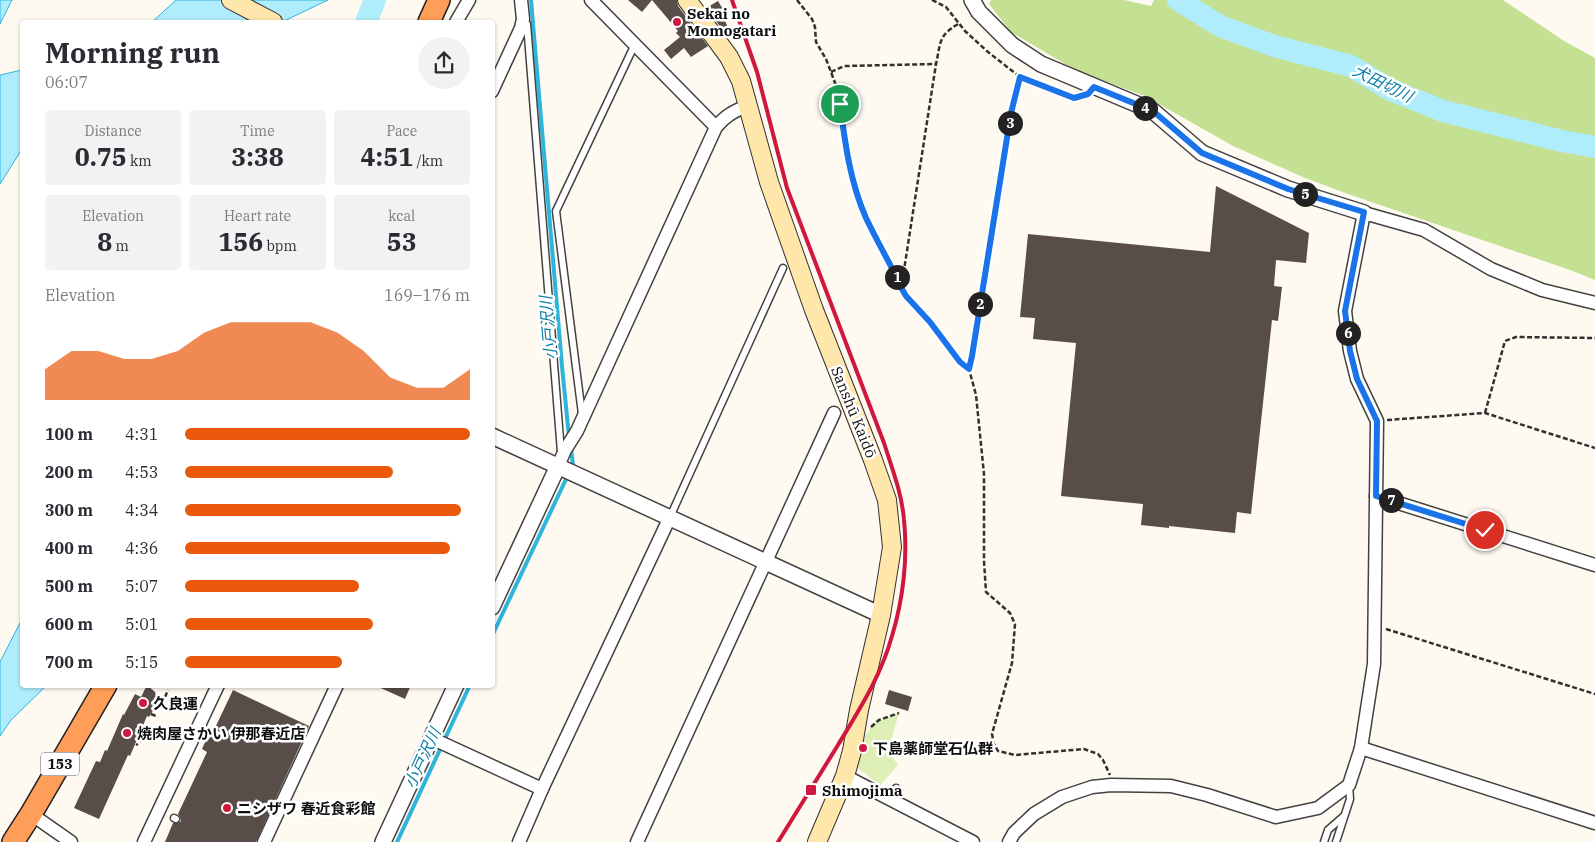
<!DOCTYPE html>
<meta charset="utf-8">
<style>
:root{--surface:#fff;--page:#f2f2f3;--text:#2b2b33;--muted:#7c7c81;--accent:#ea580c}
body{margin:0;font-family:"IBM Plex Serif","Noto Sans JP",serif;background:var(--page);color:var(--text);height:100vh;display:flex;flex-direction:column;font-size:19px;white-space:nowrap}
*{box-sizing:border-box;margin:0}
p{font-size:16px;color:var(--muted)}
.icon{flex:none;width:28px;height:28px;fill:none;stroke:currentColor;stroke-width:2;stroke-linecap:round;stroke-linejoin:round}
.map{position:relative;flex:1;overflow:hidden}
.drawer{position:absolute;left:20px;top:20px;width:475px;height:668px;display:flex;flex-direction:column;background:var(--surface);border-radius:5px;box-shadow:0 1px 4px #0004}
.drawer>*{flex:none}
.pin{position:absolute;display:grid;place-items:center;width:42px;height:42px;color:#fff;margin:-21px;border:2px solid #fff;border-radius:50%;box-shadow:0 1px 5px #0007}
.km{position:absolute;width:25px;height:25px;margin:-12px;border-radius:50%;background:#222;color:#fff;font-size:14px;line-height:25px;text-align:center}
.round{display:grid;place-items:center;flex:none;width:52px;height:52px;border-radius:26px;background:var(--page)}
.summary{display:flex;align-items:center;justify-content:space-between;height:85px;padding:0 25px}
h1{font-size:28px;font-weight:800;line-height:38px}
.stats{display:grid;grid-template-columns:repeat(3,1fr);gap:8px;height:85px;padding:5px 25px}
.stats div{display:grid;align-content:center;border-radius:5px;background:var(--page);text-align:center}
.stats b{font-size:25px;font-weight:800}
.stats small{font-size:14px;font-weight:400}
.stats p{font-size:14px}
.chart{height:140px;padding:10px 25px}
.chart p{display:flex;justify-content:space-between}
.chart svg{width:100%;height:90px;margin-top:5px;fill:var(--accent);opacity:.7}
ul{padding:0 25px;list-style:none;font-size:16px}
li{display:grid;grid-template-columns:80px 60px 1fr;align-items:center;height:38px}
li i{height:12px;border-radius:6px;background:var(--accent)}
.map>svg:first-child{display:block}
.green{fill:#ddefb5}
.forest{fill:#c4e193}
.water{fill:#afedfd;stroke:#2eb5dc}
.lines{fill:none;stroke-linecap:round;stroke-linejoin:round}
.stream{stroke:#2eb5dc;stroke-width:4}
.river{stroke:#afedfd;stroke-width:22}
.building{fill:#594d4a}
.service-casing{stroke:#424242;stroke-width:9}
.minor-casing{stroke:#424242;stroke-width:15}
.tertiary-casing{stroke:#424242;stroke-width:18}
.secondary-casing{stroke:#313131;stroke-width:20}
.trunk-casing{stroke:#202020;stroke-width:24}
.path{stroke:#313131;stroke-width:2.5;stroke-dasharray:5 2.5;stroke-linecap:butt}
.service{stroke:#fff;stroke-width:6}
.minor{stroke:#fff;stroke-width:12}
.tertiary{stroke:#fff;stroke-width:15}
.secondary{stroke:#ffe7ac;stroke-width:18}
.trunk{stroke:#ff9e58;stroke-width:21}
.rail{stroke:#cf1740;stroke-width:4}
.route-casing{stroke:#fff;stroke-width:10}
.route{stroke:#1a73e8;stroke-width:6}
.poi-dot{fill:#cf1740;stroke:#fff;stroke-width:2}
.labels{text-anchor:middle;dominant-baseline:central;stroke-width:5;stroke-linejoin:round;paint-order:stroke}
.shield{fill:#fff;stroke:#575757;stroke-width:1}
.shield-label{font-size:14px;font-weight:bold;fill:#0f0f0f}
.poi-label{font-size:15px;font-weight:bold;fill:#0f0f0f;stroke:#fff;text-anchor:start}
.street-label{font-size:15px;fill:#0f0f0f;stroke:#fff}
.water-label{font-size:16px;font-style:italic;fill:#097ea7;stroke:#fff}
</style>
<div class="map">
<svg width="1595" height="842" viewBox="0 0 1595 842">
<rect width="100%" height="100%" fill="#fffaf1"/>
<path class="green" d="M 899,713 L 888,751 L 898,765 L 880,785 L 856,767 L 861,742 L 874,723 Z"/>
<path class="forest" d="M 991,0 L 1124,0 L 1151,6 L 1154,0 L 1503,0 L 1564,41 L 1595,58 L 1595,280 L 1570,270 L 1348,194 L 1305,178 L 1233,146 L 1145,96 L 1077,71 L 1011,32 L 989,4 Z"/>
<g class="water">
<path d="M 0,0 L 12,0 L 0,24 Z"/>
<path d="M 176,0 L 328,0 L 282,22 L 152,22 Z"/>
<path d="M 22,70 L 22,149 L 0,184 L 0,75 Z"/>
<path d="M 22,619 L 22,685 L 47,685 L 11,720 L 0,736 L 0,662 Z"/>
</g>
<g class="lines">
<g class="stream">
<path d="M 531,0 L 562,366 L 569,437"/>
<path d="M 571,469 L 573,465 L 571,449"/>
<path d="M 492,636 L 568,475"/>
<path d="M 397,842 L 470,685"/>
</g>
<g class="river">
<path d="M 1178,0 L 1220,26 L 1274,46 L 1351,66 L 1391,90 L 1443,111 L 1562,141 L 1595,147"/>
<path d="M 366,22 L 375,0"/>
</g>
</g>
<g class="building">
<path d="M 628,0 L 652,0 L 642,12 Z"/>
<path d="M 652,0 L 677,0 L 678,6 L 708,46 L 691,57 L 684,48 L 671,59 L 664,50 L 680,37 L 676,33 L 678,31 Z"/>
<path d="M 718,1 L 729,19 L 725,21 L 732,35 L 728,37 L 706,8 Z"/>
<path d="M 1216,186 L 1309,233 L 1306,263 L 1276,260 L 1274,286 L 1282,287 L 1278,321 L 1272,320 L 1251,514 L 1237,512 L 1235,533 L 1169,526 L 1169,528 L 1141,525 L 1143,504 L 1061,496 L 1076,343 L 1033,339 L 1035,318 L 1020,317 L 1028,234 L 1210,252 Z"/>
<path d="M 147,685 L 155,692 L 157,700 L 156,706 L 149,717 L 147,716 L 130,756 L 128,755 L 99,819 L 74,808 L 96,761 L 100,762 L 105,750 L 107,751 L 123,714 L 124,715 L 135,694 L 141,697 Z"/>
<path d="M 374,685 L 411,685 L 405,699 Z"/>
<path d="M 233,690 L 309,726 L 256,842 L 165,842 L 173,823 L 178,823 L 181,821 L 180,817 L 178,814 L 207,752 L 202,749 L 211,729 L 214,730 Z"/>
<path d="M 889,690 L 912,697 L 908,711 L 885,704 Z"/>
</g>
<g class="lines">
<defs>
<g id="service">
<path d="M 525,22 L 527,24 L 561,452"/>
<path d="M 582,414 L 556,211 L 635,44"/>
<path d="M 670,517 L 783,268"/>
<path d="M 890,800 L 898,790 L 896,788"/>
<path d="M 174,818 L 176,819"/>
<path d="M 1324,842 L 1328,830 L 1344,816"/>
<path d="M 1336,842 L 1350,799 L 1349,786"/>
</g>
<g id="minor">
<path d="M 591,0 L 716,127"/>
<path d="M 456,22 L 469,0"/>
<path d="M 492,91 L 521,28 L 523,19 L 521,0"/>
<path d="M 558,466 L 565,450 L 577,431 L 716,127 C 725,116 734,111 747,106"/>
<path d="M 1376,496 L 1595,565"/>
<path d="M 431,738 L 542,789"/>
<path d="M 1361,748 L 1595,823"/>
<path d="M 845,776 L 973,842"/>
<path d="M 31,814 L 71,842"/>
<path d="M 144,842 L 218,685"/>
<path d="M 264,842 L 337,685"/>
<path d="M 519,842 L 542,789 L 670,517"/>
<path d="M 637,842 L 834,413"/>
<path d="M 1009,842 L 1014,833 L 1034,814 L 1062,797 L 1092,787 L 1111,785 L 1171,786 L 1207,795 L 1276,817 L 1318,808 L 1349,785 L 1361,748 L 1374,664 L 1377,421 L 1357,379 L 1350,351 L 1345,311 L 1364,213 L 1424,230 L 1491,269 L 1542,290 L 1595,303"/>
</g>
<g id="tertiary">
<path d="M 972,0 L 979,12 L 1012,45 L 1041,64 L 1153,111 L 1202,153 L 1288,189 L 1364,213"/>
<path d="M 492,436 L 881,615"/>
<path d="M 492,607 L 558,466"/>
<path d="M 383,842 L 456,685"/>
</g>
<g id="secondary">
<path d="M 231,0 L 273,22"/>
<path d="M 687,0 L 729,57 L 741,81 L 769,182 L 814,310 L 873,460 L 887,500 L 892,547 L 881,615 L 859,710 L 852,751 L 845,776 L 817,842"/>
</g>
<g id="trunk">
<path d="M 429,22 L 439,0"/>
<path d="M 13,842 L 31,814 L 106,685"/>
</g>
</defs>
<use href="#service" class="service-casing"/>
<use href="#minor" class="minor-casing"/>
<use href="#tertiary" class="tertiary-casing"/>
<use href="#secondary" class="secondary-casing"/>
<use href="#trunk" class="trunk-casing"/>
<g class="path">
<path d="M 797,0 L 812,19 L 815,27 L 816,42 L 826,59 L 837,88 L 846,151 L 856,189 L 866,218 L 901,282"/>
<path d="M 932,0 L 946,7 L 965,31 L 988,52 L 1020,77"/>
<path d="M 958,24 C 938,36 941,42 936,64 L 902,283 L 902,289 L 906,296 L 930,322 L 960,362 L 968,369"/>
<path d="M 831,72 L 844,66 L 936,64"/>
<path d="M 1081,96 L 1074,98 L 1020,77 L 1017,85 L 1011,113 L 972,356 L 969,369 L 976,395 L 984,474 L 984,561 L 986,592 L 1010,613 L 1015,624 L 1012,663 L 992,734 L 994,744 L 998,751 L 1015,755 L 1084,749 L 1098,754 L 1103,760 L 1110,775"/>
<path d="M 1485,413 L 1505,341 L 1516,337 L 1595,338"/>
<path d="M 1387,420 L 1485,413 L 1595,448"/>
<path d="M 1386,629 L 1595,694"/>
<path d="M 165,703 L 163,702 L 168,690"/>
<path d="M 151,714 L 158,717"/>
<path d="M 871,727 L 879,720 L 899,713"/>
<path d="M 136,744 L 138,745"/>
</g>
<use href="#service" class="service"/>
<use href="#minor" class="minor"/>
<use href="#tertiary" class="tertiary"/>
<use href="#secondary" class="secondary"/>
<use href="#trunk" class="trunk"/>
<path class="rail" d="M 732,0 L 757,72 L 787,188 L 884,443 C 892,468 902,494 904,520 C 908,558 903,600 892,636 C 881,676 859,710 838,745 C 818,777 798,810 778,842"/>
</g>
<g class="lines">
<defs>
<path id="route" d="M 840,104 C 845,143 850,182 866,218 C 876,239 888,260 898,280 L 902,283 L 902,289 L 906,296 L 930,322 L 960,362 L 969,369 L 972,356 L 1011,113 L 1020,77 L 1074,98 L 1088,94 L 1094,87 L 1153,111 L 1202,153 L 1288,189 L 1364,212 L 1345,311 L 1350,351 L 1357,379 L 1377,421 L 1376,496 L 1485,530"/>
</defs>
<use href="#route" class="route-casing"/>
<use href="#route" class="route"/>
</g>
<g class="poi-dot">
<circle cx="677" cy="22" r="5"/>
<circle cx="143" cy="703" r="5"/>
<circle cx="127" cy="733" r="5"/>
<circle cx="863" cy="748" r="5"/>
<rect x="805" y="784" width="12" height="12" rx="2.5"/>
<circle cx="227" cy="808" r="5"/>
</g>
<g class="labels">
<rect class="shield" x="41" y="752.5" width="38" height="23" rx="4"/>
<g class="shield-label">
<text x="60" y="764">153</text>
</g>
<g class="poi-label">
<text x="687" y="13">Sekai no<tspan x="687" dy="17">Momogatari</tspan></text>
<text x="153" y="703">久良運</text>
<text x="137" y="733">焼肉屋さかい 伊那春近店</text>
<text x="873" y="748">下島薬師堂石仏群</text>
<text x="822" y="790">Shimojima</text>
<text x="237" y="808">ニシザワ 春近食彩館</text>
</g>
<g class="street-label">
<text transform="translate(854 412) rotate(68)">Sanshū Kaidō</text>
</g>
<g class="water-label">
<text transform="translate(1383 83) rotate(26)">犬田切川</text>
<text transform="translate(548 328) rotate(-95)">小戸沢川</text>
<text transform="translate(422 758) rotate(-65)">小戸沢川</text>
</g>
</g>
</svg>
<div class="pin" style="left:840px;top:104px;background:#1e9e55"><svg class="icon" aria-label="arrive" viewBox="0 0 24 24"><path d="M6 21V4h12l-3 4 3 4H6"/></svg></div>
<div class="pin" style="left:1485px;top:530px;background:#d93025"><svg class="icon" aria-label="check" viewBox="0 0 24 24"><path d="M5 12l5 5 9-10"/></svg></div>
<b class="km" style="left:897px;top:277px">1</b>
<b class="km" style="left:980px;top:304px">2</b>
<b class="km" style="left:1010px;top:123px">3</b>
<b class="km" style="left:1145px;top:108px">4</b>
<b class="km" style="left:1305px;top:194px">5</b>
<b class="km" style="left:1348px;top:333px">6</b>
<b class="km" style="left:1391px;top:500px">7</b>
<section class="drawer">
<div class="summary"><div><h1>Morning run</h1><p>06:07</p></div><a class="round"><svg class="icon" aria-label="share" viewBox="0 0 24 24"><path d="M12 15V3M7 8l5-5 5 5M5 13v7h14v-7"/></svg></a></div>
<div class="stats">
<div><p>Distance</p><b>0.75<small> km</small></b></div>
<div><p>Time</p><b>3:38</b></div>
<div><p>Pace</p><b>4:51<small> /km</small></b></div>
</div>
<div class="stats">
<div><p>Elevation</p><b>8<small> m</small></b></div>
<div><p>Heart rate</p><b>156<small> bpm</small></b></div>
<div><p>kcal</p><b>53</b></div>
</div>
<div class="chart"><p><span>Elevation</span>169–176 m</p>
<svg viewBox="0 0 160 44" preserveAspectRatio="none"><path d="M0 44V29L10 20L20 20L30 24L40 24L50 20L60 11L70 6L80 6L90 6L100 6L110 11L120 20L130 33L140 38L150 38L160 29V44z"/></svg>
</div>
<ul>
<li><b>100 m</b>4:31<i style="width:100%"></i></li>
<li><b>200 m</b>4:53<i style="width:73%"></i></li>
<li><b>300 m</b>4:34<i style="width:97%"></i></li>
<li><b>400 m</b>4:36<i style="width:93%"></i></li>
<li><b>500 m</b>5:07<i style="width:61%"></i></li>
<li><b>600 m</b>5:01<i style="width:66%"></i></li>
<li><b>700 m</b>5:15<i style="width:55%"></i></li>
</ul>
</section>
</div>
